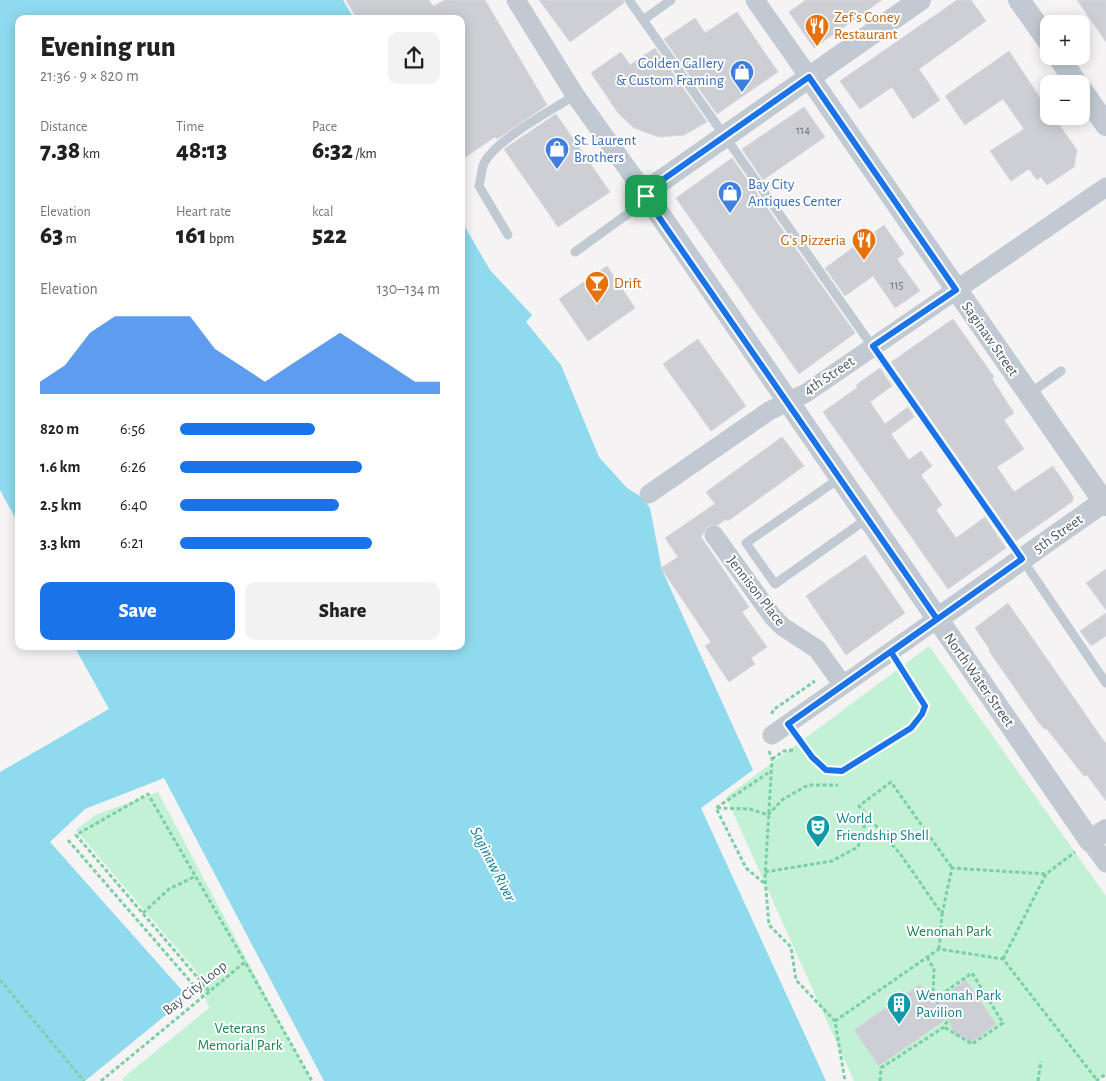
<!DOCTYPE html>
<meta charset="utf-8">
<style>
:root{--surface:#fff;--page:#f2f2f2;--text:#222;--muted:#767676;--accent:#1a73e8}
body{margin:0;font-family:"Alegreya Sans",sans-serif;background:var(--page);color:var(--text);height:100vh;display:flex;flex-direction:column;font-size:19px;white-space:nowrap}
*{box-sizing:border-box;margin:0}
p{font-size:16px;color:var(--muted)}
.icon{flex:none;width:28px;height:28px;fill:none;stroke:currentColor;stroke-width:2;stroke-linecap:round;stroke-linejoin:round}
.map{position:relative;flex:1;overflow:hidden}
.sheet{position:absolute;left:15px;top:15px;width:450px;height:635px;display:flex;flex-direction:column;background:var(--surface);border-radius:10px;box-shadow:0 2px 12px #0003}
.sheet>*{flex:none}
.controls{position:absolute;left:1040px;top:15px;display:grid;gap:10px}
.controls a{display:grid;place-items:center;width:50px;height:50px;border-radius:10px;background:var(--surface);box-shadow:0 2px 12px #0003;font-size:25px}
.pin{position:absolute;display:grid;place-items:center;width:42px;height:42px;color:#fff;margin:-21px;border-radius:10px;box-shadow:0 2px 8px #0006}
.round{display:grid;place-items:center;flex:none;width:52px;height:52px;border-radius:10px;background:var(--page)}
.headline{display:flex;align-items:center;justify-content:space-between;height:85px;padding:0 25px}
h1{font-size:28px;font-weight:800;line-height:38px}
.stats{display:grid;grid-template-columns:repeat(3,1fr);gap:8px;height:85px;padding:5px 25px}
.stats div{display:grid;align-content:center}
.stats b{font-size:25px;font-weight:800}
.stats small{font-size:14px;font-weight:400}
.stats p{font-size:14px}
.chart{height:140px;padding:10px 25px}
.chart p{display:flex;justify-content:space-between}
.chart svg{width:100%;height:90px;margin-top:5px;fill:var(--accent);opacity:.7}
.cta{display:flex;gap:10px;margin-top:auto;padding:10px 25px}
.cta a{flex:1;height:58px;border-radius:10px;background:var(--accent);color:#fff;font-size:20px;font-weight:800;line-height:58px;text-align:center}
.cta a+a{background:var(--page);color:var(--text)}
ul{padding:0 25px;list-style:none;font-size:16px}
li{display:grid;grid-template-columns:80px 60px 1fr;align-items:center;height:38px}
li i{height:12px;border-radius:6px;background:var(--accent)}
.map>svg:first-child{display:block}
.green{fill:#c3f1d5}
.water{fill:#90daee}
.building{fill:#cdcfd5;stroke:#d7d9de}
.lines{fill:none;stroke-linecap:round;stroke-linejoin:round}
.path{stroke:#7ad0a6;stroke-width:3;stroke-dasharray:4 2.5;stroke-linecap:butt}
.service{stroke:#c1cad2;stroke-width:9}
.minor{stroke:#c1cad2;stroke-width:19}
.tertiary{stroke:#c1cad2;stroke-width:22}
.route-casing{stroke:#fff;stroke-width:10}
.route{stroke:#1a73e8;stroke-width:6}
.labels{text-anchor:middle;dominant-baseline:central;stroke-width:4;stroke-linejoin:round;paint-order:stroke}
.number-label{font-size:12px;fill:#6b747e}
.food-label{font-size:15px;fill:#c56008;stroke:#fff;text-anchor:start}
.shop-label{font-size:15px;fill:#366cbe;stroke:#fff;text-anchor:start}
.street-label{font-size:15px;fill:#4a5661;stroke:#fff}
.culture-label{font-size:15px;fill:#0d838f;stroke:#fff;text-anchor:start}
.park-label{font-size:15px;fill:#17864f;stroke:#fff}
.water-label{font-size:16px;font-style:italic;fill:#0c7c9b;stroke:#fff}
</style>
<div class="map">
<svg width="1106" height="1081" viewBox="0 0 1106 1081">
<rect width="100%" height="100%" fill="#f5f3f3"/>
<g class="green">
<path d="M 929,646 L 1106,896 L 1106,1074 L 1095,1081 L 854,1081 L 726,797 Z"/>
<path d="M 158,792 L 311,1081 L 123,1081 L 123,1078 L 209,1008 L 196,971 L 76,830 L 95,815 Z"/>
</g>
<g class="water">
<path d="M 0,0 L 343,0 L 354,19 L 19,19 L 19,525 L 0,490 Z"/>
<path d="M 461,220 L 490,270 L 532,315 L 526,322 L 561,365 L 599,457 L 627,488 L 643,498 L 650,508 L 662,570 L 753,770 L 701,808 L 826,1081 L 324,1081 L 164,778 L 85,809 L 50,842 L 188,997 L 85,1081 L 0,1081 L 0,772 L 109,709 L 74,646 L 461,646 Z"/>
</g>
<g class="building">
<path d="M 346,0 L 429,0 L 433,6 L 445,0 L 485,0 L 547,105 L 497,139 L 495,137 L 461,160 L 461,19 L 357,19 Z"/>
<path d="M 539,0 L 623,0 L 624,3 L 570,42 Z"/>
<path d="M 806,0 L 882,0 L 814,48 L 789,12 Z"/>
<path d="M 957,0 L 971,0 L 986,21 L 919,69 L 940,100 L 913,119 L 892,87 L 860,109 L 840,81 Z"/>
<path d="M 1077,0 L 1106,0 L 1106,42 Z"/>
<path d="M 737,12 L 778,72 L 717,114 L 664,39 L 695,18 L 705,33 Z"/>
<path d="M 655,48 L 707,122 L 684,135 L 659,137 L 634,128 L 618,113 L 591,73 L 621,52 L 630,65 Z"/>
<path d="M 1009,51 L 1049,111 L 1049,116 L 1053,116 L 1077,150 L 1074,167 L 1047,185 L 1041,177 L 1037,180 L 1029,169 L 1011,181 L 990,151 L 1024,129 L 1003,99 L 965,125 L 945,96 Z"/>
<path d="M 804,107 L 825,137 L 763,180 L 742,149 Z"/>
<path d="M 556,114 L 610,192 L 558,227 L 504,149 Z"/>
<path d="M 732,158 L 855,333 L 799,374 L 676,198 Z"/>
<path d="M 884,225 L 904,254 L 897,259 L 920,291 L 895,308 L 873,276 L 845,296 L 825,268 Z"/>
<path d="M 607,266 L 635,308 L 588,341 L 559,299 Z"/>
<path d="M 953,319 L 994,377 L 992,379 L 1014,413 L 1004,420 L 1024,449 L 997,467 L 1014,492 L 1053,466 L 1073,496 L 1073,501 L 1016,541 L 891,362 Z"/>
<path d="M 698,339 L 746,406 L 711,431 L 663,364 Z"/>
<path d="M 880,368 L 892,386 L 870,402 L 885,424 L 908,407 L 914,417 L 891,434 L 909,460 L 921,451 L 932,466 L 921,475 L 942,505 L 936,510 L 956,538 L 985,517 L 1006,548 L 948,589 L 823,412 L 858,387 L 856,385 Z"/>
<path d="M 782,437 L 804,466 L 728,521 L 726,519 L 718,525 L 708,526 L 701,537 L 749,607 L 742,612 L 767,647 L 751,658 L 755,664 L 729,682 L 705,646 L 711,642 L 661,568 L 678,557 L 665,538 L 715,504 L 706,492 Z"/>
<path d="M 865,555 L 905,613 L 846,655 L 806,596 Z"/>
<path d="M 1106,569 L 1106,610 L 1086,583 Z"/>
<path d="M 1008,603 L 1106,744 L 1106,801 L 1087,775 L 1084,776 L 1046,728 L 1044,729 L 1039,723 L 989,651 L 990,650 L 975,628 Z"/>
<path d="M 1106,613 L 1106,636 L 1091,646 L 1080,631 Z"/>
<path d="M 966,980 L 996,1024 L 969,1044 L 965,1037 L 955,1036 L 948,1018 L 879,1066 L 854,1030 L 920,984 L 933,1004 Z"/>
</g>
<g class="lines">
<g class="path">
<path d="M 772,714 L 773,710 L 815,681"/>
<path d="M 769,751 L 772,759 L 765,878 L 769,925 L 791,947 L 796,980 L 835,1021 L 845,1081"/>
<path d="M 772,759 L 784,751 L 793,750"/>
<path d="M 717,808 L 750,809 L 768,815 L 782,800 L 808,785 L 838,785"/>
<path d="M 68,840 L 203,996"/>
<path d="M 765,872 L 832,861 L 858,847 L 867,817"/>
<path d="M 764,883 L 746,868 L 716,808 L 771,771"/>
<path d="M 143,913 L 169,889 L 196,876"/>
<path d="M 942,914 L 952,868 L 1046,874"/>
<path d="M 939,949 L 942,914 L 901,855 L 859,806 L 891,782 L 952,868"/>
<path d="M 1003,959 L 1046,874 L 1075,852"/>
<path d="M 0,980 L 84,1081"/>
<path d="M 209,991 L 76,835 L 148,794 L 245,962"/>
<path d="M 935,999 L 972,973 L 1003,1023 L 972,1044 L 944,1027"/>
<path d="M 835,1021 L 939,949 L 1003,959 L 1097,1080"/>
<path d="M 101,1081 L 245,962 L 312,1081"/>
<path d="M 880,1081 L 881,1068 L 944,1027 L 949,1018 L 933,996 L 934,969 L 927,957"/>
<path d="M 1038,1081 L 1041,1061"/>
<path d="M 1096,1081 L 1106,1074"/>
</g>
<g class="service">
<path d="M 629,0 L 1033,575 L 1106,683"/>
<path d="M 643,20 L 671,0"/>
<path d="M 508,235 L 479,186 C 481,179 481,170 484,163 C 498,138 551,111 575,95"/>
<path d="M 575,252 L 633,210 L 646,196"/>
<path d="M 1029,394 L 1061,371"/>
<path d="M 840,478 L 746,543 L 775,584 L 868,518"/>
<path d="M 788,724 L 812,757 L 826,770 L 842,771 L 911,728 L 922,715 L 925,706 L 891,652"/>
</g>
<g class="minor">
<path d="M 516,0 L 575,95 L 647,196"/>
<path d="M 755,0 L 809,77"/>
<path d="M 649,494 L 769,411 L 806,393 L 1106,187"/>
<path d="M 714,535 L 773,617 L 783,627 L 817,649 L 843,685"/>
<path d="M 772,735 L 937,619"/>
<path d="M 1090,841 L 1106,863"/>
</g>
<g class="tertiary">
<path d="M 920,0 L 658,183 L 647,196 L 1090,841 L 1106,830"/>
<path d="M 1019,0 L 1049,42"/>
<path d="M 1058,56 L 1077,84"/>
<path d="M 809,77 L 1106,505"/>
<path d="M 1081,89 L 1106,125"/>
<path d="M 937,619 L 1106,500"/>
</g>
</g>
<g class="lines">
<defs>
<path id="route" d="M 646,196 L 654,210 L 937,619 C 887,654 838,689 788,724 L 812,757 L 826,770 L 842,771 L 911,728 L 922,714 L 925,706 L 891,652 L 1022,559 L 873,346 L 956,290 L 809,77 L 658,183 L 646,196"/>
</defs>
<use href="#route" class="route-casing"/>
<use href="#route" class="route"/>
</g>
<defs>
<symbol id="restaurant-pin" viewBox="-11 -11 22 30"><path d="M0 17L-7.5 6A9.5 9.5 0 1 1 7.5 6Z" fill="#e8710a" stroke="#fff"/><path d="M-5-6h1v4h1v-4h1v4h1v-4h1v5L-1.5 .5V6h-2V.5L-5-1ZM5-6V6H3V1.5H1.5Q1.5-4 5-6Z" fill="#fff"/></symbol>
<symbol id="shop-pin" viewBox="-11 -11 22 30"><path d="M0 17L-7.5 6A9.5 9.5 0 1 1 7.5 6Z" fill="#3f7fe0" stroke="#fff"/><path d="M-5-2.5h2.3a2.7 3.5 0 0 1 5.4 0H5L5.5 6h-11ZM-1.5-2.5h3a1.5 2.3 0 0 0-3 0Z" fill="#fff"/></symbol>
<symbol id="bar-pin" viewBox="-11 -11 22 30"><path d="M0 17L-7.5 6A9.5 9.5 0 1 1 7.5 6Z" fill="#e8710a" stroke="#fff"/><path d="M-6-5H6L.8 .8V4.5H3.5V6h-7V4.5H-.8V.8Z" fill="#fff"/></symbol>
<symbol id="theatre-pin" viewBox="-11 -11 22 30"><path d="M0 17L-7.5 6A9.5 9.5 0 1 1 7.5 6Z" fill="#0f9aa8" stroke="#fff"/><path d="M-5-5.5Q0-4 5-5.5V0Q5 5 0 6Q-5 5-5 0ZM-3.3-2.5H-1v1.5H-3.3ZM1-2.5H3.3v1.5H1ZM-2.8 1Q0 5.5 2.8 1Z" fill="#fff"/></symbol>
<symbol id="building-pin" viewBox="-11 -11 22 30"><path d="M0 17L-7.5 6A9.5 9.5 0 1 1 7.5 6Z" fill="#0f9aa8" stroke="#fff"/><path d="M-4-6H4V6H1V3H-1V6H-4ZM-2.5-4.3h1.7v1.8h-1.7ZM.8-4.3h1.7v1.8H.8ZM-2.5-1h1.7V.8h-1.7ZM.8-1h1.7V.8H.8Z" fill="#fff"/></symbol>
</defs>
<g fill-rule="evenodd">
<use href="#restaurant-pin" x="803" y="12" width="28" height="38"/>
<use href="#shop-pin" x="728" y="58" width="28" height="38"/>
<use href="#shop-pin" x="543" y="135" width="28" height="38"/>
<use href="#shop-pin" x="716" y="179" width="28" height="38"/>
<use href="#restaurant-pin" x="850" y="226" width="28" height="38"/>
<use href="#bar-pin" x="583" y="269" width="28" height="38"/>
<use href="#theatre-pin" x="804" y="813" width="28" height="38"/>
<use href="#building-pin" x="885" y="990" width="28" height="38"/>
</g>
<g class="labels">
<g class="number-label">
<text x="803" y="130">114</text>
<text x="897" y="285">115</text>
</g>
<g class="food-label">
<text x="834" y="17">Zef's Coney<tspan x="834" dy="17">Restaurant</tspan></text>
<text x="846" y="240" text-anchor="end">G's Pizzeria</text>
<text x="614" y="283">Drift</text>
</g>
<g class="shop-label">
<text x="724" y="63" text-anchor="end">Golden Gallery<tspan x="724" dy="17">&amp; Custom Framing</tspan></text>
<text x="574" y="140">St. Laurent<tspan x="574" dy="17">Brothers</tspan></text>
<text x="748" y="184">Bay City<tspan x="748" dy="17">Antiques Center</tspan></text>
</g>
<g class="street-label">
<text transform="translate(990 339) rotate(55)">Saginaw Street</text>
<text transform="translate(829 376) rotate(-34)">4th Street</text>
<text transform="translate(1058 534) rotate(-35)">5th Street</text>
<text transform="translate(756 591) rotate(52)">Jennison Place</text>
<text transform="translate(979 680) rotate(55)">North Water Street</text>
<text transform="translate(195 988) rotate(-39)">Bay City Loop</text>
</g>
<g class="culture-label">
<text x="836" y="818">World<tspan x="836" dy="17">Friendship Shell</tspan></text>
<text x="916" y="995">Wenonah Park<tspan x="916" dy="17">Pavilion</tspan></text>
</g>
<g class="park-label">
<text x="949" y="931">Wenonah Park</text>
<text x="240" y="1028">Veterans<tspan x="240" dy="17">Memorial Park</tspan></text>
</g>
<g class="water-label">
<text transform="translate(493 864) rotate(63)">Saginaw River</text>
</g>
</g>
</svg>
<div class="controls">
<a>+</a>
<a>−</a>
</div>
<div class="pin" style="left:646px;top:196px;background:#1e9e55"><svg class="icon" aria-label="arrive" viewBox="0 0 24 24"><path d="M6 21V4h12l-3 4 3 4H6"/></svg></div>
<section class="sheet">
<div class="headline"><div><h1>Evening run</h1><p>21:36 · 9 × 820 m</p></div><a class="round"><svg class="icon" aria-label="share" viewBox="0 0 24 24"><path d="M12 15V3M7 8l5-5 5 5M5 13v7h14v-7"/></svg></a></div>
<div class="stats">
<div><p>Distance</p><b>7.38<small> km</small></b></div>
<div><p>Time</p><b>48:13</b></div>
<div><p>Pace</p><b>6:32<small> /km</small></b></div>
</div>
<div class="stats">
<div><p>Elevation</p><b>63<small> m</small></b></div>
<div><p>Heart rate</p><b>161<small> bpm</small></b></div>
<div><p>kcal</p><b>522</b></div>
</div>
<div class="chart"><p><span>Elevation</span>130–134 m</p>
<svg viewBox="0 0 160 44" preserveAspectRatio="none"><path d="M0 44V38L10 30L20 14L30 6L40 6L50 6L60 6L70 22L80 30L90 38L100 30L110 22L120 14L130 22L140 30L150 38L160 38V44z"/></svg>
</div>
<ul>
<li><b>820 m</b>6:56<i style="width:52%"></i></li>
<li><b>1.6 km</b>6:26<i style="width:70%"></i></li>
<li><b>2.5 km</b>6:40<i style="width:61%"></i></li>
<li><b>3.3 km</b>6:21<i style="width:74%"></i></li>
</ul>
<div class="cta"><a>Save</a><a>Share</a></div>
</section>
</div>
